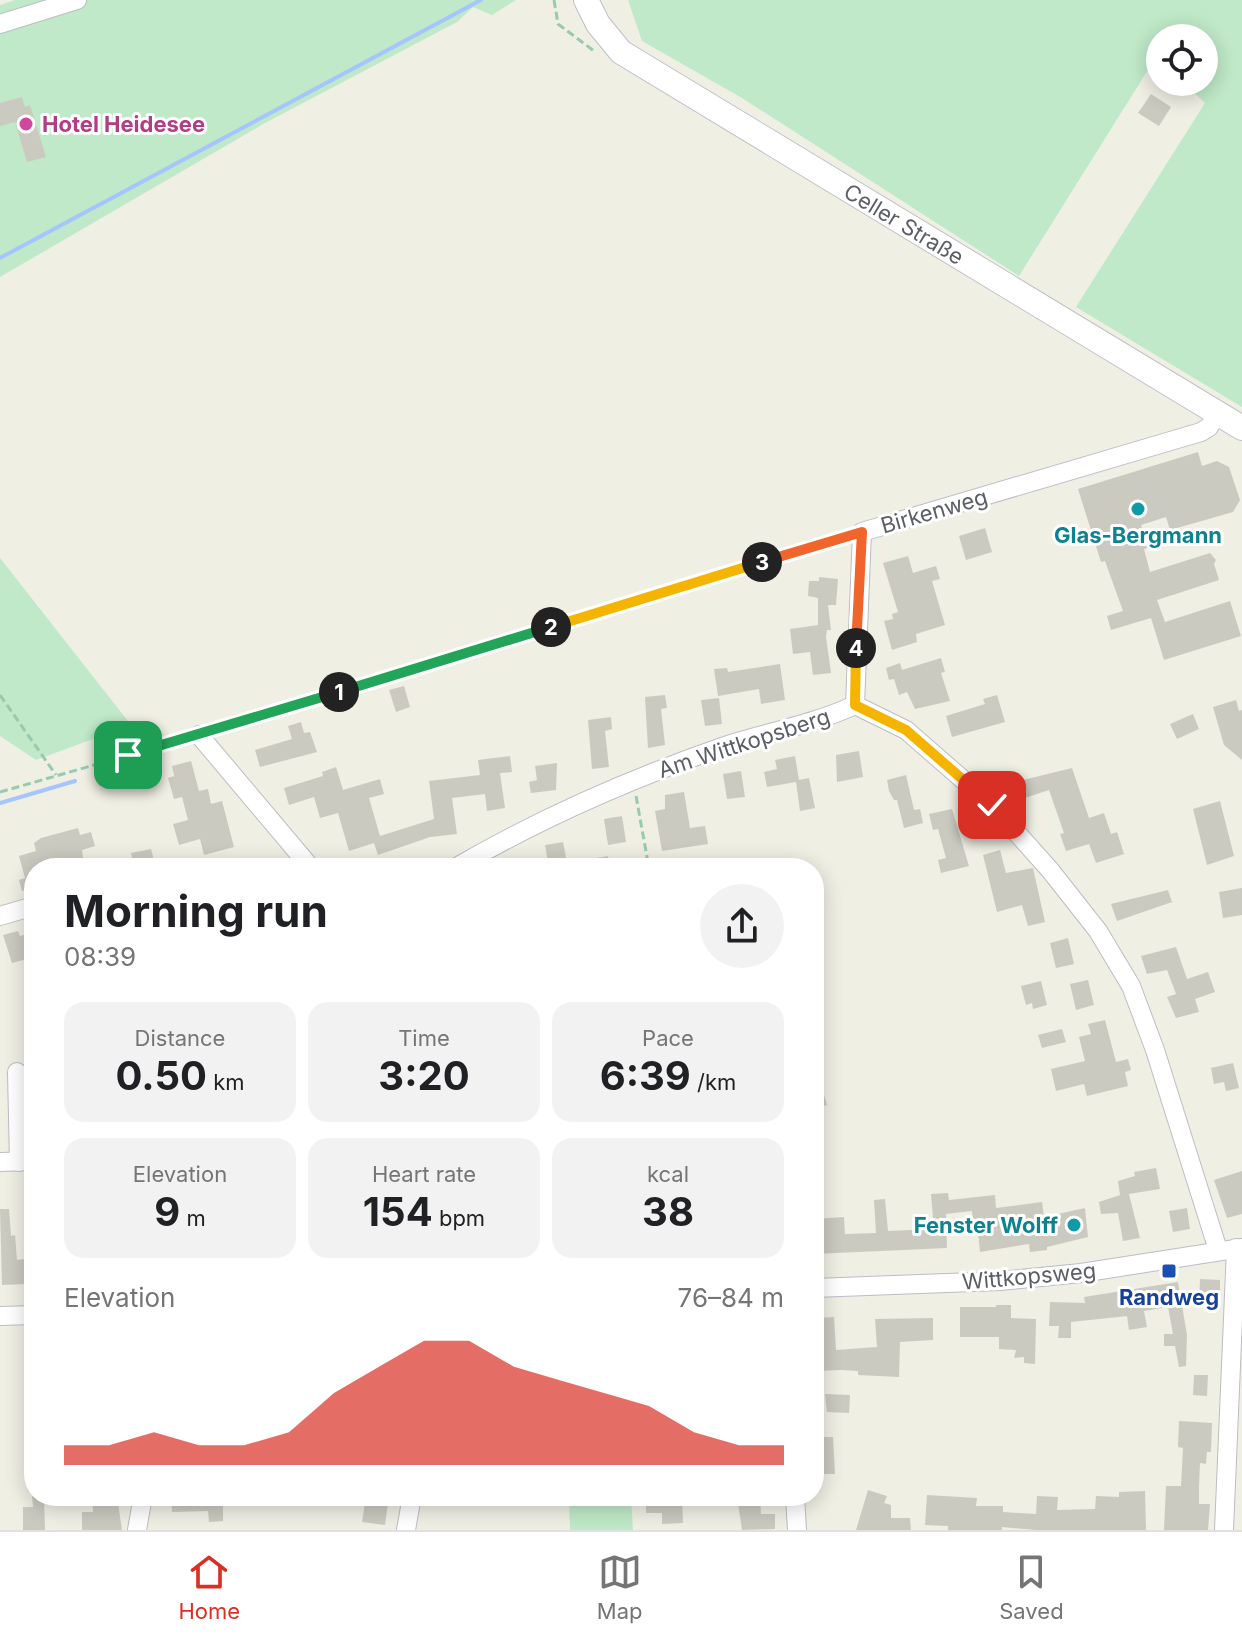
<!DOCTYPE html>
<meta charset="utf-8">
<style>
:root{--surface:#fff;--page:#f2f2f2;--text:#202124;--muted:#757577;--line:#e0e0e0;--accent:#d93025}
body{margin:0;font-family:Inter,sans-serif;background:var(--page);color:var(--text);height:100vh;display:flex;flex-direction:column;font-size:30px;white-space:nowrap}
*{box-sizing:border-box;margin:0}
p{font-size:26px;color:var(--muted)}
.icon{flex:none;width:44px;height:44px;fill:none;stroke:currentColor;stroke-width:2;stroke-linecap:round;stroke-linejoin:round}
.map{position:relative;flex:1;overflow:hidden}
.side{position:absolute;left:24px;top:858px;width:800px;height:648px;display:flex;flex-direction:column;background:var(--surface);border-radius:32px;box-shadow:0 4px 20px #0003}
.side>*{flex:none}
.tools{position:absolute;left:1146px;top:24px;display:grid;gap:16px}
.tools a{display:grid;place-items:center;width:72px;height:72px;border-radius:50%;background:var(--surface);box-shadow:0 4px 20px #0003;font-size:40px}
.pin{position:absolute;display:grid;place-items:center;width:68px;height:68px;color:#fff;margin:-34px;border-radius:16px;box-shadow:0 4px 12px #0006}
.km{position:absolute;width:40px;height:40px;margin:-20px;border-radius:50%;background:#222;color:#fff;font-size:22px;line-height:40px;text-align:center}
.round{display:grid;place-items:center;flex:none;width:84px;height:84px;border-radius:42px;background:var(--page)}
.head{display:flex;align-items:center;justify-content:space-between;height:136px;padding:0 40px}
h1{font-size:44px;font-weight:700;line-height:60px}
.stats{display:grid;grid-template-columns:repeat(3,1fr);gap:12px;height:136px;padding:8px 40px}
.stats div{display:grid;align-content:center;border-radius:20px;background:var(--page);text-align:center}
.stats b{font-size:40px;font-weight:700}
.stats small{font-size:22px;font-weight:400}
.stats p{font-size:22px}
.chart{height:224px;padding:16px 40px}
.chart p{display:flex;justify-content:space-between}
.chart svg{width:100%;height:144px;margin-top:8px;fill:var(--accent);opacity:.7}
.dock{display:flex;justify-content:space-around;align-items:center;height:112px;border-top:2px solid var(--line);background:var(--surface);font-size:22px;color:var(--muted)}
.dock a{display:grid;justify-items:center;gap:4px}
.dock .current{color:var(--accent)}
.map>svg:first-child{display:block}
.green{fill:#bfe9c8}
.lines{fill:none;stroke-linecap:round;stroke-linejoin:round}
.stream{stroke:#a5c5ff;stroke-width:4}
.building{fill:#cbcac1}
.street-casing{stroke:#bcbdc4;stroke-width:20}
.secondary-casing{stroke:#bfc0c8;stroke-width:26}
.path{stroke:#98cab0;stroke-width:3;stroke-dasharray:8 4;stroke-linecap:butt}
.street{stroke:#fff;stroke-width:18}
.secondary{stroke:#fff;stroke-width:24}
.split-1-casing{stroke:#fff;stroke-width:16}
.split-2-casing{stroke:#fff;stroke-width:16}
.split-3-casing{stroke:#fff;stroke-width:16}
.split-4-casing{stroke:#fff;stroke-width:16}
.split-5-casing{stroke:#fff;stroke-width:16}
.split-1{stroke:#22a559;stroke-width:10}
.split-2{stroke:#22a559;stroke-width:10}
.split-3{stroke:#f5b400;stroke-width:10}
.split-4{stroke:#f0652b;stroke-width:10}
.split-5{stroke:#f5b400;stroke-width:10}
.hotel-dot{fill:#d1479c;stroke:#fff;stroke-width:3}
.culture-dot{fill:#0f9aa8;stroke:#fff;stroke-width:3}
.transit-dot{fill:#1a4fb4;stroke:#fff;stroke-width:3}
.labels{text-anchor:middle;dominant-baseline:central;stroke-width:6;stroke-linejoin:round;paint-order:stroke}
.hotel-label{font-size:22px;font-weight:bold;fill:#b23c85;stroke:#fff;text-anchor:start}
.street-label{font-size:22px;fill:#5c5e66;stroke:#fff}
.culture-label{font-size:22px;font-weight:bold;fill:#0d838f;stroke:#fff}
.transit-label{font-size:22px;font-weight:bold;fill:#164399;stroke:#fff}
</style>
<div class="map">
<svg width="1242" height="1530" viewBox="0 0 1242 1530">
<rect width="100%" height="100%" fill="#f0efe4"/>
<g class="green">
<path d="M 15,0 L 516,0 L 492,15 L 473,7 L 457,22 L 265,123 L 0,277 L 0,5 Z"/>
<path d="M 628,0 L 1242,0 L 1242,407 L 1076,307 L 1205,103 L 1183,82 L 1204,82 L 1204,38 L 1160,38 L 1160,60 L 1156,57 L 1019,276 L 742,98 L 642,41 Z"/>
<path d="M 0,558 L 131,725 L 36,760 L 0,736 Z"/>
<path d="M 569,1496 L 631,1496 L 633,1530 L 570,1530 Z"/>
</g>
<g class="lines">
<g class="stream">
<path d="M 0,258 L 481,0"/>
<path d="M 0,803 L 75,781"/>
</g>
</g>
<g class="building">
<path d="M 1151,94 L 1171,107 L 1159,126 L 1138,113 Z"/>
<path d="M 22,97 L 25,107 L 30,105 L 46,157 L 27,162 L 15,122 L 0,126 L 0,103 Z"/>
<path d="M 1198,452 L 1202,466 L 1217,461 L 1229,467 L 1240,500 L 1233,512 L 1170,530 L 1166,517 L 1141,525 L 1148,548 L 1144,549 L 1150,572 L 1210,553 L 1216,560 L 1214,564 L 1219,580 L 1157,600 L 1165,622 L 1230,601 L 1241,636 L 1164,660 L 1151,618 L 1111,630 L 1107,616 L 1123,611 L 1105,561 L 1101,562 L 1078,489 Z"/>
<path d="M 985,528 L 992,552 L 966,560 L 959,536 Z"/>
<path d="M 908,556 L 913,573 L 936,566 L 940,579 L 932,581 L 945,625 L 916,634 L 917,642 L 892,650 L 884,621 L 893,619 L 892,614 L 898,612 L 883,563 Z"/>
<path d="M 819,577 L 838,579 L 836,605 L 828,605 L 831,630 L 827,630 L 826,637 L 831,673 L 813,675 L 810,652 L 793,654 L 790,629 L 818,625 L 818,598 L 808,596 L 809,581 L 819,581 Z"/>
<path d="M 941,658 L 945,672 L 941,673 L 950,701 L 915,709 L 907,692 L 899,695 L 894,679 L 889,680 L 886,668 L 900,663 L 902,670 Z"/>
<path d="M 780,664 L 785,700 L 761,704 L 759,689 L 718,696 L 714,669 L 727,668 L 728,672 Z"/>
<path d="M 404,686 L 410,707 L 396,712 L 389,690 Z"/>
<path d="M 665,695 L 667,708 L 661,709 L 665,745 L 648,748 L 645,697 Z"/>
<path d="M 997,695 L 1005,722 L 952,737 L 946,716 L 985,704 L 983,699 Z"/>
<path d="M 719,698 L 722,724 L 705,726 L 701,700 Z"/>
<path d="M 1236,700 L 1239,711 L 1242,710 L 1242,760 L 1224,745 L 1213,707 Z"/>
<path d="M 1193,714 L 1199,729 L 1177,739 L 1170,724 Z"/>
<path d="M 611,717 L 612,729 L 605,731 L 609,767 L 592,769 L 588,720 Z"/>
<path d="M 301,722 L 304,733 L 310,732 L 317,752 L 260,767 L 255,750 L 292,739 L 288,726 Z"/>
<path d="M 859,751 L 863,777 L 837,782 L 836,755 Z"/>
<path d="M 510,756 L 512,772 L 500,773 L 505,808 L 487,811 L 485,794 L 452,798 L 457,834 L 430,837 L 378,855 L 374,843 L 349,851 L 338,813 L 320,818 L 314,797 L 289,805 L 284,788 L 323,776 L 322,772 L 336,767 L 343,790 L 380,779 L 384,794 L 369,798 L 380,836 L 434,819 L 429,781 L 480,775 L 478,760 Z"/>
<path d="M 795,756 L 799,780 L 809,778 L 815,808 L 800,811 L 796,782 L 767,787 L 764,772 L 777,769 L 775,760 Z"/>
<path d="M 191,761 L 199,791 L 208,789 L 211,804 L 222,801 L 234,847 L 204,855 L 200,839 L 179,845 L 173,824 L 188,820 L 182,797 L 174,799 L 168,778 L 174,776 L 172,766 Z"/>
<path d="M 557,763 L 556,790 L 531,793 L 529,782 L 537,780 L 535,766 Z"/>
<path d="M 1072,768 L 1089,818 L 1104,813 L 1111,834 L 1117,832 L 1124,854 L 1096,863 L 1089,844 L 1066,851 L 1060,834 L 1064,833 L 1049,790 L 1025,798 L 1019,781 Z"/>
<path d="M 741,771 L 745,797 L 727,799 L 723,774 Z"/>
<path d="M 906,775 L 914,810 L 920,809 L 923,823 L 904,828 L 897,800 L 894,800 L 889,791 L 887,780 Z"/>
<path d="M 684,792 L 690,828 L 705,826 L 708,844 L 662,851 L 655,811 L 665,809 L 665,795 Z"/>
<path d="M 1220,801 L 1234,856 L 1207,865 L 1193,809 Z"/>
<path d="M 952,809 L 969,866 L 941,873 L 938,860 L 946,858 L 938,829 L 933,830 L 929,814 Z"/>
<path d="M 622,816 L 626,842 L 608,845 L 604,819 Z"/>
<path d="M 78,828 L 80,835 L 91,832 L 95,846 L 82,850 L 84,865 L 81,868 L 34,868 L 34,894 L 30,895 L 29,889 L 22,891 L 19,880 L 25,878 L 19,856 L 36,851 L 34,843 L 41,838 Z"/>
<path d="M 563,842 L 568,868 L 549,868 L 545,845 Z"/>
<path d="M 151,849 L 156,868 L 134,868 L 131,853 Z"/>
<path d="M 1000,850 L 1006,873 L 1033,868 L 1045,922 L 1028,926 L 1022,905 L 997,912 L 983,855 Z"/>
<path d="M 608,856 L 610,868 L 574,868 L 573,862 Z"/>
<path d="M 1242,888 L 1242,915 L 1223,918 L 1219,892 Z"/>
<path d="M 1168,890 L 1172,902 L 1117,921 L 1111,904 Z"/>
<path d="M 18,931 L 20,936 L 24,935 L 30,952 L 25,953 L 27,959 L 12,963 L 3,935 Z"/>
<path d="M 1068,938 L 1074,964 L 1056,968 L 1050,943 Z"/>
<path d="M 1176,947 L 1187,979 L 1208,972 L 1215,992 L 1195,999 L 1199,1012 L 1176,1018 L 1167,997 L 1176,994 L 1167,970 L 1147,974 L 1141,956 Z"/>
<path d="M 1088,980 L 1094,1005 L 1076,1010 L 1070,984 Z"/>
<path d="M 1041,981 L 1047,1005 L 1033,1009 L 1032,1003 L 1026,1005 L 1021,986 Z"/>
<path d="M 1105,1020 L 1116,1062 L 1128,1059 L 1131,1070 L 1125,1072 L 1128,1086 L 1087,1096 L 1084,1084 L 1056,1091 L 1051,1069 L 1085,1061 L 1079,1037 L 1091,1034 L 1088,1024 Z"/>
<path d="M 1062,1029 L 1066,1042 L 1042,1048 L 1038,1035 Z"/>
<path d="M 1233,1063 L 1239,1088 L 1226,1091 L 1224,1082 L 1214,1084 L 1211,1068 Z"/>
<path d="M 814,1072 L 817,1072 L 827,1105 L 814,1109 Z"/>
<path d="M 1156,1168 L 1160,1189 L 1129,1194 L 1140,1238 L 1123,1241 L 1118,1213 L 1101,1214 L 1099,1202 L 1120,1195 L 1118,1181 L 1135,1176 L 1134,1172 Z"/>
<path d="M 1242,1171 L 1242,1214 L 1227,1218 L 1214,1180 Z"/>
<path d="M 948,1193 L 949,1200 L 995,1195 L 996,1208 L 1042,1202 L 1044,1217 L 1085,1208 L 1088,1237 L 1047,1247 L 1047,1250 L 1030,1252 L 1029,1244 L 980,1252 L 977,1222 L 973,1222 L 972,1211 L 946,1214 L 947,1248 L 814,1254 L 814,1219 L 844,1217 L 845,1234 L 876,1233 L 874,1200 L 885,1199 L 888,1231 L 934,1229 L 931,1194 Z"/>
<path d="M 1187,1208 L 1190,1229 L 1173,1232 L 1169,1211 Z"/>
<path d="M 0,1209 L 9,1209 L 11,1236 L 15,1235 L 17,1260 L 25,1259 L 27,1284 L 2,1285 Z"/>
<path d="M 1200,1279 L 1220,1280 L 1220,1303 L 1199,1306 Z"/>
<path d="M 1178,1282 L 1187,1335 L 1186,1366 L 1179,1367 L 1175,1346 L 1164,1346 L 1164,1334 L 1173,1334 L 1168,1307 L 1144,1311 L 1147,1327 L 1129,1330 L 1127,1316 L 1071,1322 L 1071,1338 L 1058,1338 L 1059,1326 L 1049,1326 L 1050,1302 L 1085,1303 L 1084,1297 Z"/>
<path d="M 996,1305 L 1011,1305 L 1011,1318 L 1036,1319 L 1035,1364 L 1024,1363 L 1024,1357 L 1014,1358 L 1016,1350 L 999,1349 L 999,1337 L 960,1337 L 960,1307 L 996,1307 Z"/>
<path d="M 834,1317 L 836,1350 L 877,1347 L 875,1319 L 933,1318 L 933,1340 L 900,1342 L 899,1377 L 858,1375 L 858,1371 L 841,1370 L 816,1371 L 814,1318 Z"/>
<path d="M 1194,1375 L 1208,1375 L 1207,1396 L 1193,1395 Z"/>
<path d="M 825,1394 L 850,1395 L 849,1413 L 827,1412 Z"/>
<path d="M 1179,1421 L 1212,1423 L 1211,1452 L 1207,1452 L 1206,1464 L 1200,1463 L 1199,1487 L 1199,1504 L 1210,1504 L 1208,1530 L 1164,1530 L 1166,1486 L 1181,1486 L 1183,1448 L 1178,1447 Z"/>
<path d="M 818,1437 L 833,1437 L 835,1474 L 820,1474 Z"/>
<path d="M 868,1490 L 887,1496 L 884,1503 L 891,1505 L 891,1518 L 910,1518 L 911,1530 L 856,1530 Z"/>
<path d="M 1145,1491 L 1146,1530 L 1036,1530 L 1002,1527 L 1002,1530 L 948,1530 L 948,1526 L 925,1525 L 927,1495 L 977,1498 L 976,1506 L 1003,1506 L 1003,1512 L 1036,1514 L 1037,1496 L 1058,1497 L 1057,1510 L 1095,1509 L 1096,1496 L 1119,1497 L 1119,1492 Z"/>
<path d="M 32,1496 L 44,1496 L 45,1530 L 23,1530 L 23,1507 L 33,1507 Z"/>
<path d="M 92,1496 L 117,1496 L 122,1530 L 82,1530 L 82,1512 L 93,1512 Z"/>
<path d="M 171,1496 L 223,1496 L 223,1521 L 209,1522 L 208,1511 L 172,1512 Z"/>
<path d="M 366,1496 L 389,1496 L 385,1525 L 362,1522 Z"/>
<path d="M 737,1496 L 760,1496 L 761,1514 L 775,1514 L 775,1529 L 742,1530 Z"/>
<path d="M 682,1497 L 683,1523 L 662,1524 L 662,1513 L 646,1513 L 646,1499 Z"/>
</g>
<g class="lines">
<defs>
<g id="street">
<path d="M 0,24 L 77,0"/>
<path d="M 855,705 L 862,532 L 1201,432 L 1209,427 L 1217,414"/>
<path d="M 199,735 L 311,868"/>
<path d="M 455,868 C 539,819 630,779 722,747 C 767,732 812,725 855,705 L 906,730 L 992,805 L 1050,870 L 1098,931 L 1131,986 L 1155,1050 L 1218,1250"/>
<path d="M 0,916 L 34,906"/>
<path d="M 17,1072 L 19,1162"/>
<path d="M 0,1162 L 34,1161"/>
<path d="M 814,1288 L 1000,1281 L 1081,1273 L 1242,1248"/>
<path d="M 0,1316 L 34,1315"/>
<path d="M 795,1496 L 797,1530"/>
<path d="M 137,1530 L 143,1496"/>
<path d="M 406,1530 L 412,1496"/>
<path d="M 1224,1530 L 1236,1248"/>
</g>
<path id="secondary" d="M 586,0 L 598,24 L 621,52 L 1242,428"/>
</defs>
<use href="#street" class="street-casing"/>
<use href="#secondary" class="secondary-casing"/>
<g class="path">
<path d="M 554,0 L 558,24 L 594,51"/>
<path d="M 0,695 L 56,775"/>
<path d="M 215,730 L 847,537"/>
<path d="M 0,792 L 185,739"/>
<path d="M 636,796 L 649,868"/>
</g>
<use href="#street" class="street"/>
<use href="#secondary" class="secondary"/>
</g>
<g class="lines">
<defs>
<path id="split-1" d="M 128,755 L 339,692"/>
<path id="split-2" d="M 339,692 L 551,627"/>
<path id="split-3" d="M 551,627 L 762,562"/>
<path id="split-4" d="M 762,562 L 862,532 L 856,648"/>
<path id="split-5" d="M 856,648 L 855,705 L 906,730 L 992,805"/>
</defs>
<use href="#split-1" class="split-1-casing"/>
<use href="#split-2" class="split-2-casing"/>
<use href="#split-3" class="split-3-casing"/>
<use href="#split-4" class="split-4-casing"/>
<use href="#split-5" class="split-5-casing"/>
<use href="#split-1" class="split-1"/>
<use href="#split-2" class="split-2"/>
<use href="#split-3" class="split-3"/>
<use href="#split-4" class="split-4"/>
<use href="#split-5" class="split-5"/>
</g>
<circle class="hotel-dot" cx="26" cy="124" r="8"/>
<g class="culture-dot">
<circle cx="1138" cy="509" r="8"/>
<circle cx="1074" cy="1225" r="8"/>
</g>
<rect class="transit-dot" x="1161" y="1263" width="16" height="16" rx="4"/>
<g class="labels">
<g class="hotel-label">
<text x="42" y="124">Hotel Heidesee</text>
</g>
<g class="street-label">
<text transform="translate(904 224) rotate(31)">Celler Straße</text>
<text transform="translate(934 511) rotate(-16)">Birkenweg</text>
<text transform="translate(744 743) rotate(-18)">Am Wittkopsberg</text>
<text transform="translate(1029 1276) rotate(-5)">Wittkopsweg</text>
</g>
<g class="culture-label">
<text x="1138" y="535">Glas-Bergmann</text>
<text x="1058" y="1225" text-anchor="end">Fenster Wolff</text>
</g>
<g class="transit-label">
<text x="1169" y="1297">Randweg</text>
</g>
</g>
</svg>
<div class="tools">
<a><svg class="icon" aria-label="locate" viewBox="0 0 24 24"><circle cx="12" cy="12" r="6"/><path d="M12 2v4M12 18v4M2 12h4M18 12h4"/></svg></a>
</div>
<div class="pin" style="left:128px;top:755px;background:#1e9e55"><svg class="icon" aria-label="arrive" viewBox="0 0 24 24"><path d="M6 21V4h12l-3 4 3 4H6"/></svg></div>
<div class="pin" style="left:992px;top:805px;background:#d93025"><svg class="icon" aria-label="check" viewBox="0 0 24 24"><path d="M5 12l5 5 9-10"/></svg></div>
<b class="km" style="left:339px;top:692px">1</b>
<b class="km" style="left:551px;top:627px">2</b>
<b class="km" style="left:762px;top:562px">3</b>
<b class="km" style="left:856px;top:648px">4</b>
<section class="side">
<div class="head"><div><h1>Morning run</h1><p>08:39</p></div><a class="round"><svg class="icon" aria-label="share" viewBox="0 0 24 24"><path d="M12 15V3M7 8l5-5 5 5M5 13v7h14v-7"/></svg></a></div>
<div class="stats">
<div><p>Distance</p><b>0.50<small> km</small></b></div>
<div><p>Time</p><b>3:20</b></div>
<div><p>Pace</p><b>6:39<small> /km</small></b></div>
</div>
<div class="stats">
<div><p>Elevation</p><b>9<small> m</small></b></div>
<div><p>Heart rate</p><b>154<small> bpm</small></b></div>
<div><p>kcal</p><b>38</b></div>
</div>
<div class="chart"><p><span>Elevation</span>76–84 m</p>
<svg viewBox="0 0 160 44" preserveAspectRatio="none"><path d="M0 44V38L10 38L20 34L30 38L40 38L50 34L60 22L70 14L80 6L90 6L100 14L110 18L120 22L130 26L140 34L150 38L160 38V44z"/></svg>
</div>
</section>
</div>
<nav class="dock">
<a class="current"><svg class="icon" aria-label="home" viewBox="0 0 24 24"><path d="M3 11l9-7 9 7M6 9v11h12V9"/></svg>Home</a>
<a><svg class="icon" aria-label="map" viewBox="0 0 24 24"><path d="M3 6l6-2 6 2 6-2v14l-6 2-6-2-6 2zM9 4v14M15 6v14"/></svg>Map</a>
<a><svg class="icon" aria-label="saved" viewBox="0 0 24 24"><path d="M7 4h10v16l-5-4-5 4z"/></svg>Saved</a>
</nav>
